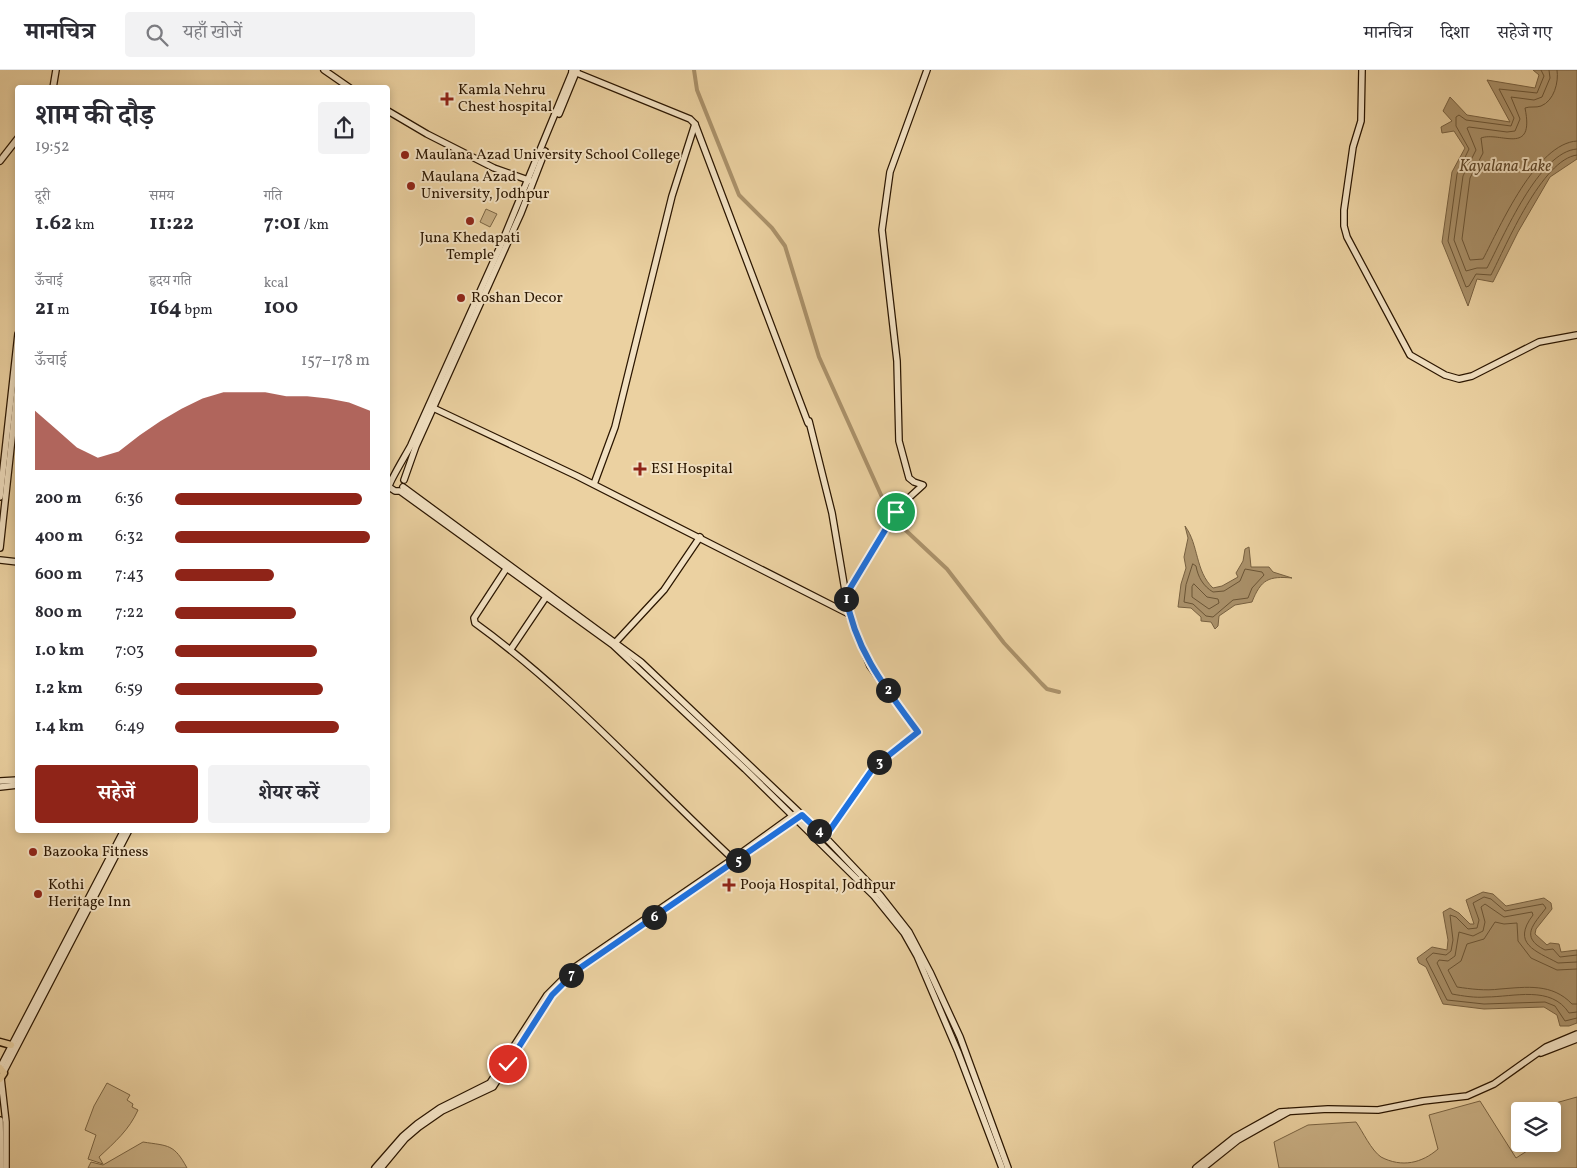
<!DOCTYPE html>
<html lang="hi">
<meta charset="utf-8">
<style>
:root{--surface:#fff;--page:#f2f2f3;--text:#2b2b33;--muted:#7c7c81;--line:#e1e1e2;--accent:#8f2418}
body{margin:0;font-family:Vollkorn,"Noto Serif Devanagari",serif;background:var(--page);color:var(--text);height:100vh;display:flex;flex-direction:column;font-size:19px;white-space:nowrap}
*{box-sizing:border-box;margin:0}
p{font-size:16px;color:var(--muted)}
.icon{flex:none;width:28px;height:28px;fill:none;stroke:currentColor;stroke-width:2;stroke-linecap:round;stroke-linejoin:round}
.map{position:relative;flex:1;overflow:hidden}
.details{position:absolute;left:15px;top:15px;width:375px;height:748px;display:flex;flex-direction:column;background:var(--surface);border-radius:5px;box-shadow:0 2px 8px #0003}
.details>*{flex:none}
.fabs{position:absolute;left:1511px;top:1032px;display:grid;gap:10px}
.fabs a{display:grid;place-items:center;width:50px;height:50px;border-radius:5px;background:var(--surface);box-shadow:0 2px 8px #0003;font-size:25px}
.pin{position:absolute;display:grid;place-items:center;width:42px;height:42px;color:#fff;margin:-21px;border:2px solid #fff;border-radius:50%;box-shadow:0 1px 5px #0007}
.km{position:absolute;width:25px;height:25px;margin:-12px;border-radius:50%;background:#222;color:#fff;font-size:14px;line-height:25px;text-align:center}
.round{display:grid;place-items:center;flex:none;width:52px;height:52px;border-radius:5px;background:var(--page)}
.summary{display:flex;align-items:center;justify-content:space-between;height:85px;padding:0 20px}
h1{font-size:28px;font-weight:700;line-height:38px}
.metrics{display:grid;grid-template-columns:repeat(3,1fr);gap:8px;height:85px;padding:5px 20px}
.metrics div{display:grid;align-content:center}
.metrics b{font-size:21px;font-weight:700}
.metrics small{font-size:14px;font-weight:400}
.metrics p{font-size:14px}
.chart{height:140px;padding:10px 20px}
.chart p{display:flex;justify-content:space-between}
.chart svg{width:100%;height:90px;margin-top:5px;fill:var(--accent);opacity:.7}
.button{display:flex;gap:10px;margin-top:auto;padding:10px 20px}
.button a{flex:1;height:58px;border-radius:5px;background:var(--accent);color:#fff;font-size:20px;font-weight:700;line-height:58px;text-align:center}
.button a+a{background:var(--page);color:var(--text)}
ul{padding:0 20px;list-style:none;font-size:16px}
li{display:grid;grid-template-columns:80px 60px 1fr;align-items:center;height:38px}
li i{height:12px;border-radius:6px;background:var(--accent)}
header{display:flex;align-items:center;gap:30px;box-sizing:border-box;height:70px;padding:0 25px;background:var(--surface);border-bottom:1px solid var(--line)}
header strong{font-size:24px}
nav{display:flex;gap:28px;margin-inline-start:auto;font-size:18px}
.search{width:350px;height:45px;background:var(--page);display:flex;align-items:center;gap:12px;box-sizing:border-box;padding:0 18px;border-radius:5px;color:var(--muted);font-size:19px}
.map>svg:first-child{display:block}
.green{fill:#cab186;stroke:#7a6443}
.water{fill:#aa916a;stroke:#776040}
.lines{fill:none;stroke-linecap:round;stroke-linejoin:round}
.shore{stroke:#6a5435;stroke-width:1}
.canal{stroke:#aa916a;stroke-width:4}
.secondary-casing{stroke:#2b1600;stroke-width:8}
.primary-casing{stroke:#2b1600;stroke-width:9}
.secondary{stroke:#f2e1c2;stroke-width:5.5}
.primary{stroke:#ebd1a1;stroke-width:6}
.route-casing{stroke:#fff;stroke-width:10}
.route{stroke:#1a73e8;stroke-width:6}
.poi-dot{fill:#8f2418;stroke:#f2e1c2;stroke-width:2}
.labels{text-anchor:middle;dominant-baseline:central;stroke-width:4;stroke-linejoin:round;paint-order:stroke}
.poi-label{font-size:15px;fill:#2b1600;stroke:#f2e1c2;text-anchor:start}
.water-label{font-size:16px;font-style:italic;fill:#5e472a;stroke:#f2e1c2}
</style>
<header>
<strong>मानचित्र</strong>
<div class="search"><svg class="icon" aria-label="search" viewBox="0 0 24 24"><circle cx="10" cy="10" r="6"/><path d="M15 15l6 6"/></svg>यहाँ खोजें</div>
<nav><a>मानचित्र</a><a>दिशा</a><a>सहेजे गए</a></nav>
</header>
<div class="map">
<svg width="1577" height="1098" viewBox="0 0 1577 1098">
<rect width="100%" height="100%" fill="#ebd1a1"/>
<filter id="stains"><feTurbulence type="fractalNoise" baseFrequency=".004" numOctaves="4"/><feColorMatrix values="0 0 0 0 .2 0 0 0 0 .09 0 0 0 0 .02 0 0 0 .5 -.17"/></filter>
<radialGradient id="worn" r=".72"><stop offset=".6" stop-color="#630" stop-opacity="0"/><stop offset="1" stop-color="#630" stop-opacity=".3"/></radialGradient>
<g class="green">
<path d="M 486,139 L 497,144 L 490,157 L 480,152 Z"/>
<path d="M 107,1013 L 130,1025 L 127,1030 L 133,1034 L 132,1037 L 138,1040 C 129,1060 115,1072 99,1087 L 103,1094 L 88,1089 L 96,1065 L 85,1060 L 94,1036 Z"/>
<path d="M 1577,1027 L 1577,1098 L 1279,1098 L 1274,1072 L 1308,1055 L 1356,1052 C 1363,1062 1371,1080 1381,1087 C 1402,1098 1422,1093 1438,1079 L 1429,1045 L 1480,1031 L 1516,1088 L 1538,1074 L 1552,1074 L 1553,1065 L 1555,1063 L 1552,1034 Z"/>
<path d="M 143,1072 C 169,1076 174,1074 187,1098 L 88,1098 L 91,1092 L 103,1095 Z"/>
</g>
<g class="water">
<path d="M 1533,0 L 1577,0 L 1577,89 L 1550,107 L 1518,162 L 1493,212 L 1477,209 L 1468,236 L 1442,172 L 1452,102 L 1465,78 L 1454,61 L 1442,63 L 1441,57 L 1452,51 L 1443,41 L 1450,27 L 1467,45 L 1510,52 L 1487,10 L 1535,18 L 1539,5 Z"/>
<path d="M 1185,456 C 1199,475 1195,501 1213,518 L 1222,516 L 1238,507 L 1236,503 L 1243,491 L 1245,479 L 1249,477 L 1251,497 L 1269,497 L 1273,502 L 1292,508 C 1269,506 1261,509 1252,532 L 1235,535 L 1219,546 L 1218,556 L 1215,559 L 1211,552 L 1201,551 L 1201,547 L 1191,538 L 1178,537 L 1181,514 L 1186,498 L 1184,487 L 1188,468 Z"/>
<path d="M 1483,822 L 1493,824 L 1506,836 L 1544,828 L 1551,833 L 1552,839 L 1536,859 L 1535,864 L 1547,875 L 1550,873 L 1559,874 L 1561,882 L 1577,880 L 1577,953 L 1569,956 L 1560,956 L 1557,945 L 1544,937 L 1484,939 L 1443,934 L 1426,897 L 1419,893 L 1417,888 L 1432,877 L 1447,880 L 1448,870 L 1443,842 L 1450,838 L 1459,843 L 1470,854 L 1474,854 L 1466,830 Z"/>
</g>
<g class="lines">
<g class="shore">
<path d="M 1541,0 L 1544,6 L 1537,23 L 1499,19 L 1514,48 L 1511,56 L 1466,50 L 1459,45 L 1456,47 L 1456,56 L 1469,79 L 1457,104 L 1448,171 L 1466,217 L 1469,216 L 1476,204 L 1491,205 C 1506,176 1542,89 1577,85"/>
<path d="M 1549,0 L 1550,8 L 1542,27 L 1534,30 L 1511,27 L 1520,49 L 1515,61 L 1507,62 L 1469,57 L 1467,58 L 1476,80 L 1463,106 L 1454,170 L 1466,201 L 1477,198 L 1487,198 C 1503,168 1539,81 1577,79"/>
<path d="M 1557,0 C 1559,12 1554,31 1541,36 C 1536,38 1530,36 1525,38 C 1535,87 1500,61 1481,68 L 1483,83 L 1470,108 L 1462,169 L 1470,190 L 1483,189 C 1500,157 1536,73 1577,71"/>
<path d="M 1193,494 L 1196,496 C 1198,507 1203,516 1213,522 L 1224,521 L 1240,511 L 1245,499 L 1262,502 L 1264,505 L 1252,518 L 1248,528 L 1233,530 L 1213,547 L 1206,546 L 1193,534 L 1184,532 L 1186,515 Z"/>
<path d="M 1194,514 L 1207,527 L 1218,529 L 1219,533 L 1209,539 L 1192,527 L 1192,517 Z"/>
<path d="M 1577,885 L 1560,887 L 1553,879 L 1545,880 C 1519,867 1534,854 1546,838 L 1543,834 L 1505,841 L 1491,829 L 1484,827 L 1473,833 L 1479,850 L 1477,858 L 1468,859 L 1456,847 L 1450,845 L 1453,870 L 1451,881 L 1446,885 L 1433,883 L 1426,889 L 1447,930 L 1484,934 L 1545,932 L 1555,936 L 1565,951 L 1577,948"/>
<path d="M 1577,892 L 1558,893 C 1536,881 1511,874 1533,845 L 1532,842 L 1504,847 L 1485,834 L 1481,837 L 1485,852 L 1483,861 L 1473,866 L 1459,862 L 1455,886 L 1448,891 L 1439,890 L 1437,893 L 1452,924 C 1463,926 1475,928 1486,927 C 1514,927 1551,915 1569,943 L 1577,942"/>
<path d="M 1577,899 L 1557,900 L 1531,888 L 1518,871 L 1517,853 L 1504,854 L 1495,852 L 1484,869 L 1467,874 L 1461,891 L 1448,900 L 1457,917 C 1471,919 1485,921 1500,919 C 1527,917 1552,913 1572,934 L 1577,934"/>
</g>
<path class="canal" d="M 694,0 L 697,20 L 739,125 L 772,158 L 785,176 L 819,287 L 886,436 L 899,454 L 947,499 L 1004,573 L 1042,614 L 1047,619 L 1059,622"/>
<defs>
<g id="secondary">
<path d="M 324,0 L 350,18"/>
<path d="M 573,0 L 500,177 L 411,375 C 407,383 389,412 389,417 L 395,421 L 400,421 L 613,575 L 745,699 L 874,826 L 904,863 L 917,886 L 958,982 L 1002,1098"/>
<path d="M 1362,0 L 1361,51 L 1353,77 L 1344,140 L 1344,156 L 1347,167 L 1410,285 L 1445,305 L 1459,309 L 1472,306 L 1539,272 L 1577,265"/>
<path d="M 572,1 L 690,49 L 695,54 L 808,353"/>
<path d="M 53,18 L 56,0"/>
<path d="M 388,41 L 427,64 L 494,98 L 531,111"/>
<path d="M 559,44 L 577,0"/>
<path d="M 0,91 L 18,68"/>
<path d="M 429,336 L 577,406 L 849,544 L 870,596 L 918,662 L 874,697 L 825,767"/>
<path d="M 809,351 L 832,443 L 849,544"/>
<path d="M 404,410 L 416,376 L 521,143 L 545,81"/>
<path d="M 594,414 L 615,357 L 672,126 L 695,54"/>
<path d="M 403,417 L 641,592 L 825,767 L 880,825 L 909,862 L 930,902 L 960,967 L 1008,1098"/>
<path d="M 0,427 L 18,264"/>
<path d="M 0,478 L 18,313"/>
<path d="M 0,490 L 18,492"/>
<path d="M 508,496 L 474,548 L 475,553 C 569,621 648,710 733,789"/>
<path d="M 846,525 L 901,435 L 923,415 L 914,412 L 909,408 L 899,371 L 897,291 L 882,160 L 890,102 L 927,0"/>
<path d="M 614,574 L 664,520 L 700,467"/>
<path d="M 511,579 L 546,527"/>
<path d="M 0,711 L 18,710"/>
<path d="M 0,717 L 18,715"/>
<path d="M 742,787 L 798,748"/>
<path d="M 599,884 L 731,795"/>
<path d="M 1541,983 L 1577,969"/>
<path d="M 0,998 L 124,760"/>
<path d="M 4,1001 L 129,760"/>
<path d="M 1,1008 L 6,1052 L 6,1098"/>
<path d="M 0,1050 L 1,1098"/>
<path d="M 375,1098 L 403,1066 L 417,1054 L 440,1038 L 490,1013 L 547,925 L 575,897 L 730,791 L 795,744"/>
<path d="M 381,1098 L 405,1069 L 419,1057 L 442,1041 L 493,1017 L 554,922"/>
<path d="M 1196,1098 L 1235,1067 L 1280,1042 L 1328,1039 L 1378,1040 L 1423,1031 L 1467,1026 L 1494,1014 L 1546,977 L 1577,964"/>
<path d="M 1203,1098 L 1238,1070 L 1288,1042"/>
</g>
<g id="primary">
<path d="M 0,972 L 11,975"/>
<path d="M 0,998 L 4,1003 L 0,1009"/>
</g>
</defs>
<use href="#secondary" class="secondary-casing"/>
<use href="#primary" class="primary-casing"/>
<use href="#secondary" class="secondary"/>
<use href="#primary" class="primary"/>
</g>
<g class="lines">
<defs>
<path id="route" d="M 508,994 L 552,925 L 577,900 L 802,745 L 825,767 L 874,697 L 918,662 C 886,619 854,579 846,525 L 896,442"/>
</defs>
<use href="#route" class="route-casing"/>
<use href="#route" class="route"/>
</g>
<g class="poi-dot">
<path d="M444.5 21.5h5v5h5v5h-5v5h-5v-5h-5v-5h5z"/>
<circle cx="405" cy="85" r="5"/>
<circle cx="411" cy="116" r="5"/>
<circle cx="470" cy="151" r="5"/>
<circle cx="461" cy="228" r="5"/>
<path d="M637.5 391.5h5v5h5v5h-5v5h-5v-5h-5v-5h5z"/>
<circle cx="33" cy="782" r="5"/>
<path d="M726.5 807.5h5v5h5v5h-5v5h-5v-5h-5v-5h5z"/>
<circle cx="38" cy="824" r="5"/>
</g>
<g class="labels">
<g class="poi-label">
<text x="458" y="20">Kamla Nehru<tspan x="458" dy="17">Chest hospital</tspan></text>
<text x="415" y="85">Maulana Azad University School College</text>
<text x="421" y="107">Maulana Azad<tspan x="421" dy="17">University, Jodhpur</tspan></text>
<text x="470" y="168" text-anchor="middle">Juna Khedapati<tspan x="470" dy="17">Temple</tspan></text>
<text x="471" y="228">Roshan Decor</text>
<text x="651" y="399">ESI Hospital</text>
<text x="43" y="782">Bazooka Fitness</text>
<text x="48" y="815">Kothi<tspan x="48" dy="17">Heritage Inn</tspan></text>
<text x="740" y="815">Pooja Hospital, Jodhpur</text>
</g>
<g class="water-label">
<text x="1505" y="97">Kayalana Lake</text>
</g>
</g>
<rect width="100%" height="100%" filter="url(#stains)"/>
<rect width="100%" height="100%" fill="url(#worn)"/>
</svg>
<div class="fabs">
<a><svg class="icon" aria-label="layers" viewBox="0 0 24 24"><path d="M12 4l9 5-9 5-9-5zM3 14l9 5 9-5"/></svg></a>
</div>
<div class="pin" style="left:896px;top:442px;background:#1e9e55"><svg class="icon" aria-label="arrive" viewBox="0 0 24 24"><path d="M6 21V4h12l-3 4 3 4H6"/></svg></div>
<div class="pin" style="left:508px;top:994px;background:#d93025"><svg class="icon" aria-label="check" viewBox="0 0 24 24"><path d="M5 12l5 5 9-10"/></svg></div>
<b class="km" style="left:846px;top:529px">1</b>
<b class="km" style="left:888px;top:620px">2</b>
<b class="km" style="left:879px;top:692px">3</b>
<b class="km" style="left:819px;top:761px">4</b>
<b class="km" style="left:738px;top:790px">5</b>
<b class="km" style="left:654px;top:847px">6</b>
<b class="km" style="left:571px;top:905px">7</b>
<section class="details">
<div class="summary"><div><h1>शाम की दौड़</h1><p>19:52</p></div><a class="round"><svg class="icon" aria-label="share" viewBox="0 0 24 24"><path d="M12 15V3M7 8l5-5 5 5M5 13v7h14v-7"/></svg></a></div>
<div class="metrics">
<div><p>दूरी</p><b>1.62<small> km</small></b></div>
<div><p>समय</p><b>11:22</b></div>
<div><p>गति</p><b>7:01<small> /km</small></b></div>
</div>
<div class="metrics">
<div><p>ऊँचाई</p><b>21<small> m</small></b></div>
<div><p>हृदय गति</p><b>164<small> bpm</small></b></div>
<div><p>kcal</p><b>100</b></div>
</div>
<div class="chart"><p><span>ऊँचाई</span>157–178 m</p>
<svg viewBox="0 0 160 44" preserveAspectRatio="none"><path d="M0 44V15L10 24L20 33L30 38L40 35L50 27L60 20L70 14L80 9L90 6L100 6L110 6L120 8L130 8L140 9L150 11L160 15V44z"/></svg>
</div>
<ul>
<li><b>200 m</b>6:36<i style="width:96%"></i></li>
<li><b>400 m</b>6:32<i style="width:100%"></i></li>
<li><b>600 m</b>7:43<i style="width:51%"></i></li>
<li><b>800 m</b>7:22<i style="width:62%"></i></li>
<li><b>1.0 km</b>7:03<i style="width:73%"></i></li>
<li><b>1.2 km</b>6:59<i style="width:76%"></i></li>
<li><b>1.4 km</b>6:49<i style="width:84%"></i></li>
</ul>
<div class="button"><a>सहेजें</a><a>शेयर करें</a></div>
</section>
</div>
